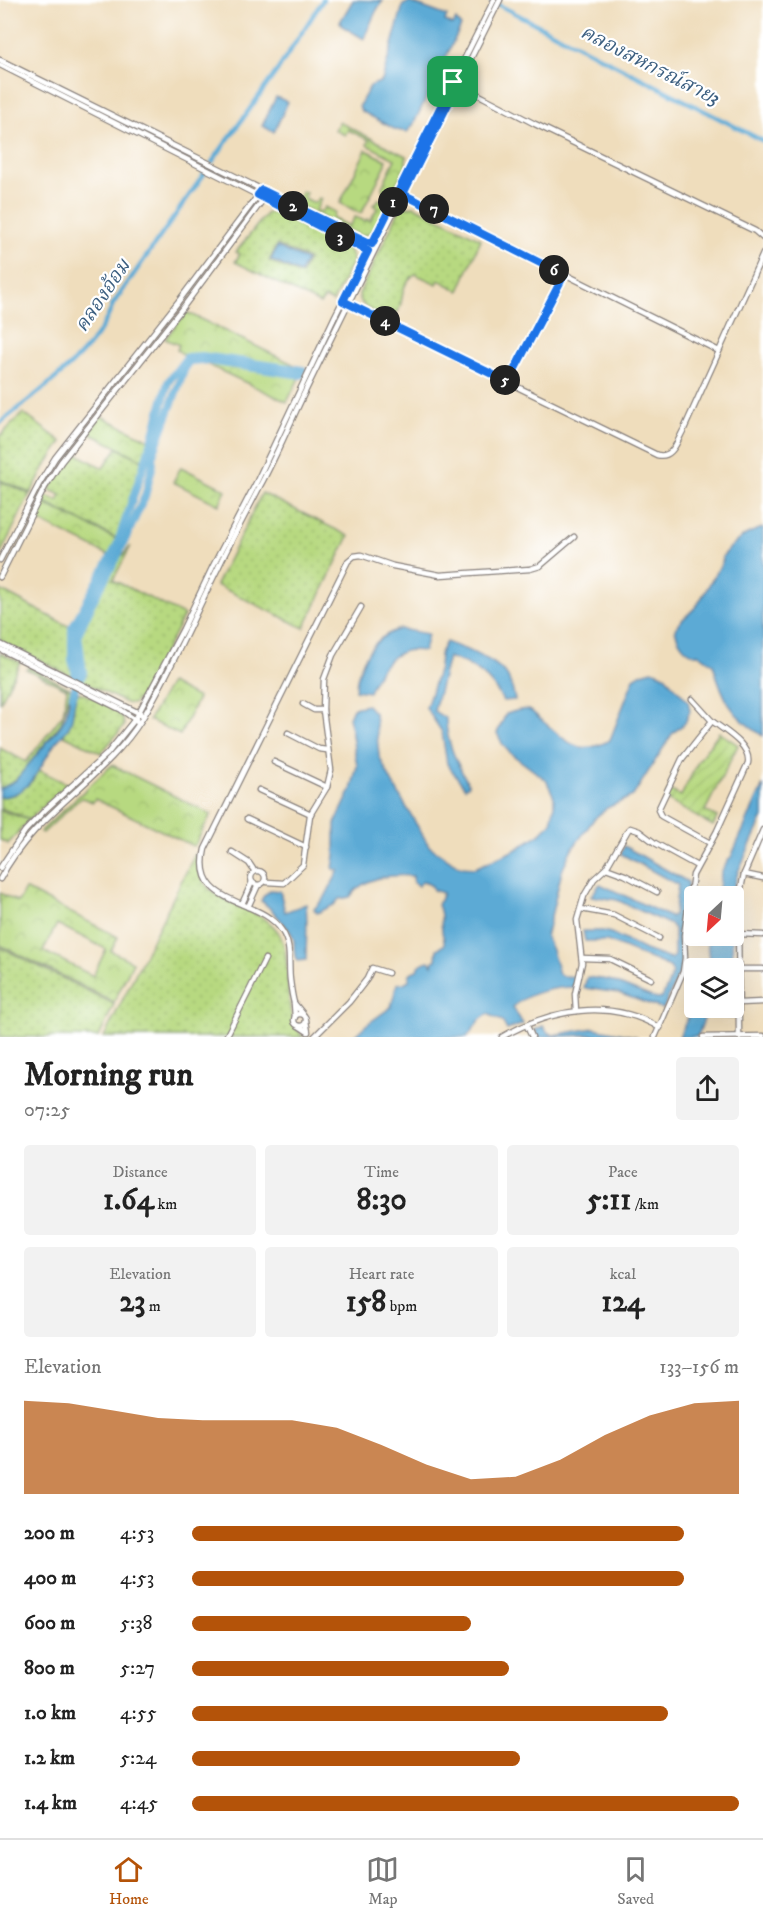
<!DOCTYPE html>
<meta charset="utf-8">
<style>
:root{--surface:#fff;--page:#f2f2f2;--text:#222;--muted:#767676;--line:#e0e0e0;--accent:#b45309}
body{margin:0;font-family:"IM FELL DW Pica","Noto Serif Thai",serif;background:var(--page);color:var(--text);height:100vh;display:flex;flex-direction:column;font-size:22px;white-space:nowrap}
*{box-sizing:border-box;margin:0}
p{font-size:20px;color:var(--muted)}
.icon{flex:none;width:33px;height:33px;fill:none;stroke:currentColor;stroke-width:2;stroke-linecap:round;stroke-linejoin:round}
.map{position:relative;height:1037px;overflow:hidden}
.details{display:flex;flex-direction:column;background:var(--surface);flex:1}
.details>*{flex:none}
.needle{width:39px;rotate:206deg}
.tools{position:absolute;left:684px;top:886px;display:grid;gap:12px}
.tools a{display:grid;place-items:center;width:60px;height:60px;border-radius:6px;background:var(--surface);box-shadow:0 6px 24px #0002;font-size:30px}
.pin{position:absolute;display:grid;place-items:center;width:51px;height:51px;color:#fff;margin:-26px;border-radius:12px;box-shadow:0 3px 9px #0006}
.km{position:absolute;width:30px;height:30px;margin:-15px;border-radius:50%;background:#222;color:#fff;font-size:16px;line-height:30px;text-align:center}
.round{display:grid;place-items:center;flex:none;width:63px;height:63px;border-radius:6px;background:var(--page)}
.summary{display:flex;align-items:center;justify-content:space-between;height:102px;padding:0 24px}
h1{font-size:33px;font-weight:700;line-height:45px}
.metrics{display:grid;grid-template-columns:repeat(3,1fr);gap:9px;height:102px;padding:6px 24px}
.metrics div{display:grid;align-content:center;border-radius:6px;background:var(--page);text-align:center}
.metrics b{font-size:30px;font-weight:700}
.metrics small{font-size:16px;font-weight:400}
.metrics p{font-size:16px}
.chart{height:168px;padding:12px 24px}
.chart p{display:flex;justify-content:space-between}
.chart svg{width:100%;height:108px;margin-top:6px;fill:var(--accent);opacity:.7}
ul{padding:0 24px;list-style:none;font-size:20px}
li{display:grid;grid-template-columns:96px 72px 1fr;align-items:center;height:45px}
li i{height:15px;border-radius:8px;background:var(--accent)}
.menu{display:flex;justify-content:space-around;align-items:center;height:84px;border-top:2px solid var(--line);background:var(--surface);font-size:16px;color:var(--muted)}
.menu a{display:grid;justify-items:center;gap:3px}
.menu .on{color:var(--accent)}
.map>svg:first-child{display:block}
.grass{fill:url(#grass-dots);stroke:#6c7e5e;stroke-width:1.5;fill-rule:evenodd}
.park{fill:url(#park-crowns);stroke:#6c7e5e;stroke-width:1.5;fill-rule:evenodd}
.garden{fill:url(#garden-furrows);stroke:#6c7e5e;stroke-width:1.5}
.water{fill:#5baad5;stroke:#3e6688;stroke-width:1.5}
.lines{fill:none;stroke-linecap:round;stroke-linejoin:round}
.canal{stroke:#5baad5;stroke-width:4.5}
.river{stroke:#5baad5;stroke-width:8}
.street-casing{stroke:#88807c;stroke-width:7}
.street{stroke:#fff;stroke-width:4.5}
.route-casing{stroke:#fff;stroke-width:12}
.route{stroke:#1a73e8;stroke-width:8}
.labels{text-anchor:middle;dominant-baseline:central;stroke-width:4.5;stroke-linejoin:round;paint-order:stroke}
.water-label{font-size:20px;font-style:italic;fill:#3c5f80;stroke:#fff}
</style>
<div class="map">
<svg width="763" height="1037" viewBox="0 0 763 1037">
<defs>
<pattern id="grass-dots" width="8" height="8" patternUnits="userSpaceOnUse" patternTransform="scale(1.5)"><rect width="8" height="8" fill="#b7d980"/><path d="M2 2h.1M6 6h.1" fill="none" stroke="#9dba70" stroke-width="1.8" stroke-linecap="round"/></pattern>
<pattern id="park-crowns" width="20" height="18" patternUnits="userSpaceOnUse" patternTransform="scale(1.5)"><rect width="20" height="18" fill="#b7d980"/><path d="M2 6a3 3 0 1 1 6 0M12 15a3 3 0 1 1 6 0" fill="none" stroke="#9dba70"/></pattern>
<pattern id="garden-furrows" width="10" height="10" patternUnits="userSpaceOnUse" patternTransform="scale(1.5)"><rect width="10" height="10" fill="#b7d980"/><path d="M-1 1l2-2M0 10L10 0M9 11l2-2" fill="none" stroke="#9dba70"/></pattern>
</defs>
<rect width="100%" height="100%" fill="#fff"/>
<filter id="ink" filterUnits="userSpaceOnUse"><feTurbulence type="fractalNoise" baseFrequency=".0167" numOctaves="2"/><feDisplacementMap in="SourceGraphic" scale="12" xChannelSelector="R" yChannelSelector="G"/><feConvolveMatrix kernelMatrix="1 2 1 2 8 2 1 2 1" color-interpolation-filters="sRGB"/></filter>
<filter id="wash" filterUnits="userSpaceOnUse"><feTurbulence type="fractalNoise" baseFrequency=".008" numOctaves="4" result="noise"/><feDisplacementMap in="SourceGraphic" scale="24" xChannelSelector="R" yChannelSelector="G"/><feGaussianBlur stdDeviation="1.35" result="paint"/><feColorMatrix in="noise" values="0 0 0 0 0 0 0 0 0 0 0 0 0 0 0 0 0 1.4 0 .05"/><feComposite in="paint" operator="in"/></filter>
<g filter="url(#wash)">
<rect width="100%" height="100%" fill="#efddbc"/>
<g class="grass">
<path d="M 414,206 L 481,239 L 459,291 L 439,280 L 437,284 L 415,274 C 399,286 405,297 398,312 L 383,316 C 371,310 360,308 359,294 L 399,211 L 406,207 Z"/>
<path d="M 272,212 L 349,249 L 353,260 L 333,302 L 325,298 L 320,304 L 235,262 L 240,254 L 236,252 L 266,214 ZM 277,245 L 308,259 L 301,275 L 269,261 Z"/>
<path d="M 23,413 L 62,442 L 44,468 L 31,493 L 0,480 L 0,436 Z"/>
<path d="M 117,448 L 145,461 L 118,539 L 43,502 L 46,496 L 58,501 L 61,495 L 49,490 L 74,452 L 103,468 Z"/>
<path d="M 0,481 L 30,494 L 0,555 Z"/>
<path d="M 262,493 L 349,536 L 304,628 L 216,585 Z"/>
<path d="M 131,546 L 113,580 L 184,615 L 143,695 L 133,704 L 126,703 L 80,680 L 83,673 L 78,634 L 118,555 L 123,555 Z"/>
<path d="M 0,590 L 70,627 L 72,660 L 76,674 L 73,677 L 0,641 Z"/>
<path d="M 0,653 L 20,662 L 0,703 Z"/>
<path d="M 29,667 L 71,689 L 61,723 L 20,775 L 11,784 L 0,788 L 0,748 L 26,762 L 63,714 L 67,689 L 26,669 Z"/>
<path d="M 76,693 L 82,693 C 97,700 124,707 124,726 L 101,753 L 62,734 C 74,721 71,708 76,693 Z"/>
<path d="M 39,770 L 65,783 L 69,783 L 30,819 L 0,808 L 0,797 C 18,792 31,788 39,770 Z"/>
<path d="M 195,854 L 198,856 C 194,904 250,901 274,927 C 294,947 283,994 293,1021 C 295,1027 299,1032 303,1037 L 104,1037 Z"/>
<path d="M 0,947 L 114,1004 L 99,1037 L 0,1037 Z"/>
</g>
<g class="park">
<path d="M 339,122 L 406,156 L 406,166 L 391,195 L 383,192 L 382,187 L 395,159 L 367,145 L 369,140 L 348,130 L 345,135 L 335,130 Z"/>
<path d="M 366,150 L 386,160 L 386,164 L 362,212 L 359,213 L 340,203 Z"/>
<path d="M 302,191 L 306,193 L 304,198 L 315,203 L 319,198 L 321,199 L 316,210 L 321,212 L 325,207 L 335,212 L 333,218 L 349,226 L 355,217 L 365,221 L 367,219 L 370,221 L 377,208 L 373,205 L 379,199 L 388,205 C 382,218 377,235 361,236 L 296,204 Z"/>
<path d="M 186,312 L 303,369 L 204,356 L 187,357 L 177,350 L 179,345 L 165,339 Z"/>
<path d="M 201,359 L 300,376 L 287,402 L 204,363 L 194,362 L 186,365 L 190,361 Z"/>
<path d="M 101,416 L 151,441 L 145,461 L 89,433 Z"/>
<path d="M 181,467 L 226,490 L 219,505 L 173,482 Z"/>
<path d="M 43,503 L 118,540 L 110,556 L 35,519 Z"/>
<path d="M 170,683 L 198,698 L 180,735 L 149,720 Z"/>
<path d="M 112,765 L 211,814 L 195,845 L 193,846 L 95,799 L 93,802 L 82,798 L 75,803 L 43,833 L 40,832 Z"/>
<path d="M 0,810 L 29,820 L 8,844 L 0,840 Z"/>
<path d="M 25,889 L 118,937 L 111,951 L 133,962 L 114,1002 L 0,945 L 0,893 L 18,902 ZM 57,924 L 106,949 L 93,976 L 43,951 Z"/>
</g>
<path class="garden" d="M 719,732 L 738,745 L 705,811 L 717,817 L 713,826 L 665,799 L 669,790 L 681,796 L 699,760 Z"/>
<g class="water">
<path d="M 353,0 L 383,1 C 374,11 370,26 364,39 L 342,26 L 340,22 Z"/>
<path d="M 409,2 L 447,16 L 445,21 L 453,25 L 456,20 L 461,26 L 413,125 L 407,132 L 396,130 L 361,111 L 359,106 L 370,86 L 382,81 L 403,5 Z"/>
<path d="M 276,97 L 288,102 L 274,132 L 262,126 Z"/>
<path d="M 277,247 L 306,260 L 300,273 L 271,260 Z"/>
<path d="M 763,528 L 763,736 C 731,716 723,699 713,664 L 699,654 C 686,656 677,640 675,629 C 681,618 691,614 698,604 L 723,561 L 722,557 C 734,542 744,533 763,528 Z"/>
<path d="M 400,629 L 428,634 L 424,651 C 419,651 411,649 405,651 C 386,657 376,675 369,692 L 355,690 C 359,662 372,637 400,629 Z"/>
<path d="M 446,642 C 464,649 493,658 505,673 C 511,680 513,691 515,700 L 503,701 C 491,677 473,664 448,657 L 434,711 L 446,719 C 446,743 458,765 469,785 L 465,788 L 447,764 L 442,732 L 426,708 L 439,668 L 440,653 Z"/>
<path d="M 652,670 L 663,674 L 688,701 L 690,711 L 685,723 L 672,734 L 633,796 L 607,808 L 594,819 L 570,852 L 562,871 L 546,937 L 552,950 L 559,974 L 562,976 L 579,977 L 576,987 C 555,987 528,992 513,1007 L 523,1024 L 507,1030 L 502,1021 L 488,1014 L 480,1020 L 467,1037 L 353,1037 L 366,1025 L 391,1007 L 397,984 L 404,983 L 409,980 C 409,973 411,972 417,970 C 419,965 423,962 429,961 L 432,965 L 433,961 L 436,960 L 437,949 L 444,945 C 445,938 442,936 442,930 C 440,920 443,915 438,905 L 443,893 L 433,890 L 432,886 L 423,881 L 418,886 L 413,882 L 413,876 C 391,874 363,877 350,897 L 339,899 L 334,905 L 317,913 L 314,909 L 325,897 L 339,870 L 333,869 L 335,855 L 335,824 L 351,790 L 357,766 L 349,717 L 353,708 L 367,705 L 375,714 L 379,756 L 393,784 L 429,846 L 460,867 L 475,868 L 515,850 L 540,834 L 551,823 L 554,808 L 554,797 L 546,780 L 510,753 L 503,745 L 497,733 L 506,714 C 513,712 521,708 529,710 C 533,712 537,716 540,719 C 566,739 576,759 610,740 L 634,678 L 642,673 Z"/>
<path d="M 72,689 L 78,692 C 72,703 75,716 69,727 C 65,734 58,739 54,745 C 40,766 30,797 0,797 L 0,789 L 15,781 L 61,725 L 66,715 Z"/>
<path d="M 763,785 L 763,817 L 738,872 L 731,897 L 719,897 C 719,881 720,869 731,857 Z"/>
<path d="M 624,846 L 688,882 L 680,942 L 682,959 L 680,972 L 663,1009 L 618,993 L 584,988 L 587,977 L 609,980 L 657,999 L 662,998 L 673,973 L 670,967 L 607,941 L 585,941 L 583,931 L 603,931 L 611,933 L 645,950 L 670,959 L 674,956 L 674,929 L 671,925 L 617,900 L 591,896 L 600,884 L 670,917 L 674,915 L 678,885 L 621,854 Z"/>
<path d="M 270,890 L 280,891 L 285,912 L 306,904 C 308,923 306,941 306,960 L 297,961 C 292,953 296,945 293,937 C 291,930 267,904 261,901 L 263,897 Z"/>
<path d="M 709,936 L 732,936 L 733,969 L 714,969 L 709,961 L 707,939 Z"/>
<path d="M 734,1000 L 734,1018 L 705,1016 L 698,1036 L 679,1037 L 694,1004 L 694,1008 L 734,1008 Z"/>
<path d="M 543,1026 L 547,1032 L 553,1035 L 594,1028 L 638,1037 L 590,1035 L 538,1037 L 535,1030 Z"/>
</g>
<g class="lines">
<g class="canal">
<path d="M 491,1 L 763,141"/>
<path d="M 212,162 L 279,68 L 323,0"/>
<path d="M 0,423 C 39,391 97,353 113,304 L 209,167"/>
</g>
<path class="river" d="M 73,695 L 80,671 L 76,632 L 119,553 L 145,496 L 153,464 L 152,457 L 186,365 L 190,361 L 202,360 L 301,375 L 303,370 L 202,356 L 187,357 L 168,382 L 152,441 L 116,548 L 72,628 L 72,660 L 76,675 L 74,677 L 80,680 L 83,673 L 78,634 L 90,608"/>
</g>
</g>
<g filter="url(#ink)">
<g class="lines">
<defs>
<g id="street">
<path d="M 0,60 L 374,245"/>
<path d="M 0,65 L 370,252"/>
<path d="M 458,84 L 535,124 L 755,231 L 763,238"/>
<path d="M 402,193 L 719,351"/>
<path d="M 347,304 L 657,455 C 673,459 677,441 684,429 L 763,254"/>
<path d="M 508,382 L 564,275"/>
<path d="M 0,560 L 39,484 L 55,458 L 178,302 L 262,190"/>
<path d="M 0,577 L 45,487 L 61,462 L 184,306 L 268,193"/>
<path d="M 0,644 L 141,714"/>
<path d="M 0,649 L 120,709 L 137,721"/>
<path d="M 692,699 L 712,721 L 682,759 L 658,810 L 661,816 L 710,843"/>
<path d="M 303,704 L 314,710 L 323,710"/>
<path d="M 288,733 L 319,749 L 327,750"/>
<path d="M 274,762 L 327,787"/>
<path d="M 259,790 L 311,814"/>
<path d="M 247,819 L 306,847"/>
<path d="M 232,852 L 249,863 L 253,869"/>
<path d="M 0,868 L 25,831 L 46,809 L 107,754 L 136,718 L 183,629 L 213,566 L 257,481 L 335,316 L 494,0"/>
<path d="M 606,868 L 625,875 L 657,892"/>
<circle cx="258" cy="878" r="7"/>
<path d="M 744,874 L 763,878"/>
<path d="M 0,879 C 35,811 104,780 142,719 C 171,671 193,618 218,568 C 231,540 246,514 260,486 C 275,458 288,428 302,398 C 366,265 434,133 500,0"/>
<path d="M 267,882 L 284,883 L 303,865 L 310,815 L 327,787 L 331,770 L 323,710 L 324,679 L 333,655 L 361,607"/>
<path d="M 242,904 L 252,882"/>
<path d="M 248,907 L 258,885"/>
<path d="M 581,909 L 614,915 L 659,938"/>
<path d="M 738,934 L 763,935"/>
<path d="M 582,958 L 610,959 L 651,979"/>
<path d="M 739,969 L 763,969"/>
<path d="M 294,1003 C 292,996 291,988 290,980 C 288,963 292,946 282,931 C 260,896 191,908 205,849 L 348,561 L 354,556 L 361,555 L 393,566 L 440,575 L 530,569 L 540,566 L 574,537"/>
<path d="M 739,1003 L 763,1002"/>
<path d="M 576,1011 L 575,994 L 582,963 L 577,920 L 584,896 L 594,879 L 606,868 L 628,830 L 630,828 L 639,831 L 655,843 L 697,866"/>
<circle cx="300" cy="1020" r="6"/>
<path d="M 295,1017 L 294,1003 L 303,1014"/>
<path d="M 299,1026 L 308,1032 L 306,1021"/>
<path d="M 527,1026 L 532,1037"/>
<path d="M 226,1037 L 265,959"/>
<path d="M 314,1037 L 349,1002 L 367,979 L 372,968 L 388,973"/>
<path d="M 502,1037 C 551,1009 610,998 660,1028"/>
<path d="M 655,1037 L 683,972 L 685,958 L 684,935 L 693,875 L 717,831 L 748,763 C 751,745 725,731 712,721"/>
<path d="M 703,1037 L 763,1036"/>
<path d="M 739,1037 L 738,903 L 744,874 L 763,830"/>
</g>
</defs>
<use href="#street" class="street-casing"/>
<use href="#street" class="street"/>
</g>
</g>
<g class="lines" filter="url(#ink)">
<defs>
<path id="route" d="M 453,82 L 458,84 L 403,194 L 564,275 L 508,382 L 343,301 L 368,251 L 258,195 L 262,190 L 372,244 Z"/>
</defs>
<use href="#route" class="route-casing"/>
<use href="#route" class="route"/>
</g>
<g class="labels">
<g class="water-label">
<text transform="translate(650 66) rotate(27)">คลองสหกรณ์สาย3</text>
<text transform="translate(103 296) rotate(-56)">คลองอ้อม</text>
</g>
</g>
</svg>
<div class="tools">
<a><svg class="needle" viewBox="-14 -14 28 28"><path d="M0-13l5 13h-10z" fill="#e53935"/><path d="M0 13l5-13h-10z" fill="#767676"/></svg></a>
<a><svg class="icon" aria-label="layers" viewBox="0 0 24 24"><path d="M12 4l9 5-9 5-9-5zM3 14l9 5 9-5"/></svg></a>
</div>
<div class="pin" style="left:453px;top:82px;background:#1e9e55"><svg class="icon" aria-label="arrive" viewBox="0 0 24 24"><path d="M6 21V4h12l-3 4 3 4H6"/></svg></div>
<b class="km" style="left:393px;top:202px">1</b>
<b class="km" style="left:293px;top:206px">2</b>
<b class="km" style="left:340px;top:237px">3</b>
<b class="km" style="left:385px;top:321px">4</b>
<b class="km" style="left:505px;top:380px">5</b>
<b class="km" style="left:554px;top:270px">6</b>
<b class="km" style="left:434px;top:209px">7</b>
</div>
<section class="details">
<div class="summary"><div><h1>Morning run</h1><p>07:25</p></div><a class="round"><svg class="icon" aria-label="share" viewBox="0 0 24 24"><path d="M12 15V3M7 8l5-5 5 5M5 13v7h14v-7"/></svg></a></div>
<div class="metrics">
<div><p>Distance</p><b>1.64<small> km</small></b></div>
<div><p>Time</p><b>8:30</b></div>
<div><p>Pace</p><b>5:11<small> /km</small></b></div>
</div>
<div class="metrics">
<div><p>Elevation</p><b>23<small> m</small></b></div>
<div><p>Heart rate</p><b>158<small> bpm</small></b></div>
<div><p>kcal</p><b>124</b></div>
</div>
<div class="chart"><p><span>Elevation</span>133–156 m</p>
<svg viewBox="0 0 160 44" preserveAspectRatio="none"><path d="M0 44V6L10 7L20 10L30 13L40 14L50 14L60 14L70 17L80 24L90 32L100 38L110 37L120 30L130 20L140 12L150 7L160 6V44z"/></svg>
</div>
<ul>
<li><b>200 m</b>4:53<i style="width:90%"></i></li>
<li><b>400 m</b>4:53<i style="width:90%"></i></li>
<li><b>600 m</b>5:38<i style="width:51%"></i></li>
<li><b>800 m</b>5:27<i style="width:58%"></i></li>
<li><b>1.0 km</b>4:55<i style="width:87%"></i></li>
<li><b>1.2 km</b>5:24<i style="width:60%"></i></li>
<li><b>1.4 km</b>4:45<i style="width:100%"></i></li>
</ul>
</section>
<nav class="menu">
<a class="on"><svg class="icon" aria-label="home" viewBox="0 0 24 24"><path d="M3 11l9-7 9 7M6 9v11h12V9"/></svg>Home</a>
<a><svg class="icon" aria-label="map" viewBox="0 0 24 24"><path d="M3 6l6-2 6 2 6-2v14l-6 2-6-2-6 2zM9 4v14M15 6v14"/></svg>Map</a>
<a><svg class="icon" aria-label="saved" viewBox="0 0 24 24"><path d="M7 4h10v16l-5-4-5 4z"/></svg>Saved</a>
</nav>
